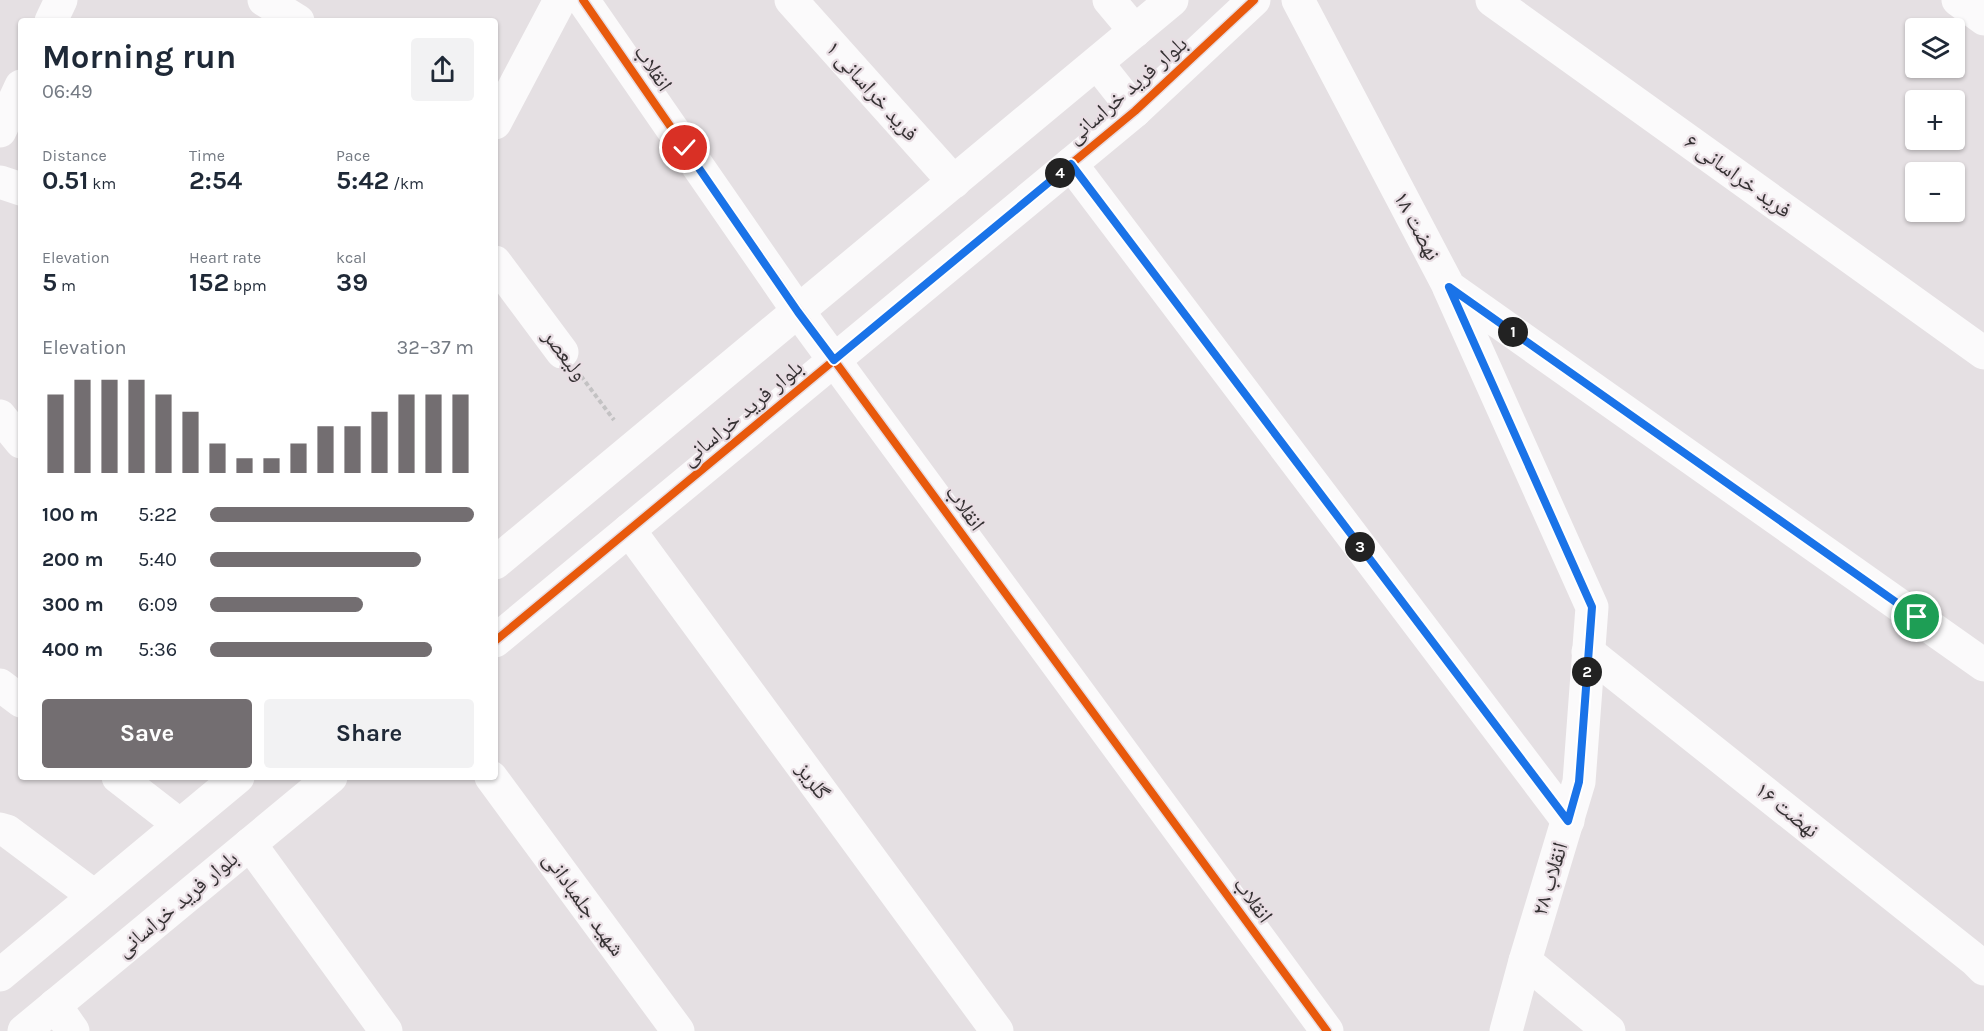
<!DOCTYPE html>
<meta charset="utf-8">
<style>
:root{--surface:#fff;--page:#f2f2f3;--text:#1f2937;--muted:#747a83;--accent:#736e71}
body{margin:0;font-family:Karla,"Noto Naskh Arabic",sans-serif;background:var(--page);color:var(--text);height:100vh;display:flex;flex-direction:column;font-size:22px;white-space:nowrap}
*{box-sizing:border-box;margin:0}
p{font-size:20px;color:var(--muted)}
.icon{flex:none;width:33px;height:33px;fill:none;stroke:currentColor;stroke-width:2;stroke-linecap:round;stroke-linejoin:round}
.map{position:relative;flex:1;overflow:hidden}
.panel{position:absolute;left:18px;top:18px;width:480px;height:762px;display:flex;flex-direction:column;background:var(--surface);border-radius:6px;box-shadow:0 2px 4px #0004}
.panel>*{flex:none}
.buttons{position:absolute;left:1905px;top:18px;display:grid;gap:12px}
.buttons a{display:grid;place-items:center;width:60px;height:60px;border-radius:6px;background:var(--surface);box-shadow:0 2px 4px #0004;font-size:30px}
.pin{position:absolute;display:grid;place-items:center;width:51px;height:51px;color:#fff;margin:-26px;border:3px solid #fff;border-radius:50%;box-shadow:0 2px 6px #0007}
.km{position:absolute;width:30px;height:30px;margin:-15px;border-radius:50%;background:#222;color:#fff;font-size:16px;line-height:30px;text-align:center}
.round{display:grid;place-items:center;flex:none;width:63px;height:63px;border-radius:6px;background:var(--page)}
.summary{display:flex;align-items:center;justify-content:space-between;height:102px;padding:0 24px}
h1{font-size:33px;font-weight:700;line-height:45px}
.figures{display:grid;grid-template-columns:repeat(3,1fr);gap:9px;height:102px;padding:6px 24px}
.figures div{display:grid;align-content:center}
.figures b{font-size:26px;font-weight:700}
.figures small{font-size:16px;font-weight:400}
.figures p{font-size:16px}
.chart{height:168px;padding:12px 24px}
.chart p{display:flex;justify-content:space-between}
.chart svg{width:100%;height:108px;margin-top:6px;stroke:var(--accent);stroke-width:6}
.primary-button{display:flex;gap:12px;margin-top:auto;padding:12px 24px}
.primary-button a{flex:1;height:69px;border-radius:6px;background:var(--accent);color:#fff;font-size:24px;font-weight:700;line-height:69px;text-align:center}
.primary-button a+a{background:var(--page);color:var(--text)}
ul{padding:0 24px;list-style:none;font-size:20px}
li{display:grid;grid-template-columns:96px 72px 1fr;align-items:center;height:45px}
li i{height:15px;border-radius:8px;background:var(--accent)}
.map>svg:first-child{display:block}
.lines{fill:none;stroke-linecap:round;stroke-linejoin:round}
.path{stroke:#c3c2c3;stroke-width:4;stroke-dasharray:4.5 3;stroke-linecap:butt}
.minor{stroke:#fbfafb;stroke-width:33}
.cycleway-casing{stroke:#e8dde3;stroke-width:11}
.cycleway{stroke:#e8590c;stroke-width:8}
.route-casing{stroke:#fff;stroke-width:12}
.route{stroke:#1a73e8;stroke-width:8}
.labels{text-anchor:middle;dominant-baseline:central;stroke-width:4.5;stroke-linejoin:round;paint-order:stroke}
.street-label{font-size:22px;fill:#353133;stroke:#e8dde3}
</style>
<div class="map">
<svg width="1984" height="1031" viewBox="0 0 1984 1031">
<rect width="100%" height="100%" fill="#e5e0e3"/>
<g class="lines">
<path class="path" d="M 581,376 L 614,420"/>
<g class="minor">
<path d="M 264,0 L 298,21"/>
<path d="M 583,0 L 798,311 L 1327,1031"/>
<path d="M 791,0 L 954,182"/>
<path d="M 1109,0 L 1135,31"/>
<path d="M 1298,0 L 1449,287 L 1984,665"/>
<path d="M 1492,0 L 1984,353"/>
<path d="M 1958,0 L 1984,19"/>
<path d="M 51,21 L 61,0"/>
<path d="M 1097,63 L 1135,111"/>
<path d="M 495,123 L 560,0"/>
<path d="M 0,131 L 21,86"/>
<path d="M 1071,164 L 1568,821"/>
<path d="M 0,182 L 21,189"/>
<path d="M 495,262 L 562,352"/>
<path d="M 1449,288 L 1592,607 L 1579,782 L 1525,961 L 1506,1031"/>
<path d="M 0,416 L 21,442"/>
<path d="M 629,530 L 997,1031"/>
<path d="M 495,563 L 1172,0"/>
<path d="M 495,641 L 1135,111 L 1254,0"/>
<path d="M 1588,652 L 1975,960 L 1984,969"/>
<path d="M 0,685 L 21,701"/>
<path d="M 118,777 L 180,825"/>
<path d="M 491,777 L 678,1031"/>
<path d="M 0,829 L 7,831 L 94,896"/>
<path d="M 250,844 L 386,1031"/>
<path d="M 1525,961 L 1609,1031"/>
<path d="M 0,975 L 238,777"/>
<path d="M 55,1005 L 73,1031"/>
<path d="M 24,1031 L 331,777"/>
</g>
<defs>
<g id="cycleway">
<path d="M 583,0 L 798,311 L 1327,1031"/>
<path d="M 495,641 L 1135,111 L 1254,0"/>
</g>
</defs>
<use href="#cycleway" class="cycleway-casing"/>
<use href="#cycleway" class="cycleway"/>
</g>
<g class="lines">
<defs>
<path id="route" d="M 685,148 L 798,312 L 834,360 L 1071,164 L 1568,821 L 1579,782 L 1592,607 L 1449,287 L 1917,617"/>
</defs>
<use href="#route" class="route-casing"/>
<use href="#route" class="route"/>
</g>
<g class="labels">
<g class="street-label">
<text transform="translate(653 68) rotate(56)">انقلاب</text>
<text transform="translate(1127 90) rotate(-41)">بلوار فرید خراسانی</text>
<text transform="translate(872 91) rotate(48)">فرید خراسانی ۱</text>
<text transform="translate(1738 176) rotate(36)">فرید خراسانی ۶</text>
<text transform="translate(1417 226) rotate(62)">نهضت ۱۸</text>
<text transform="translate(565 355) rotate(53)">ولیعصر</text>
<text transform="translate(742 413) rotate(-40)">بلوار فرید خراسانی</text>
<text transform="translate(965 508) rotate(54)">انقلاب</text>
<text transform="translate(813 781) rotate(54)">گلریز</text>
<text transform="translate(1787 810) rotate(39)">نهضت ۱۶</text>
<text transform="translate(1550 879) rotate(-73)">انقلاب ۲۸</text>
<text transform="translate(1253 900) rotate(54)">انقلاب</text>
<text transform="translate(177 904) rotate(-40)">بلوار فرید خراسانی</text>
<text transform="translate(584 904) rotate(54)">شهید جلمبادانی</text>
</g>
</g>
</svg>
<div class="buttons">
<a><svg class="icon" aria-label="layers" viewBox="0 0 24 24"><path d="M12 4l9 5-9 5-9-5zM3 14l9 5 9-5"/></svg></a>
<a>+</a>
<a>−</a>
</div>
<div class="pin" style="left:1917px;top:617px;background:#1e9e55"><svg class="icon" aria-label="arrive" viewBox="0 0 24 24"><path d="M6 21V4h12l-3 4 3 4H6"/></svg></div>
<div class="pin" style="left:685px;top:148px;background:#d93025"><svg class="icon" aria-label="check" viewBox="0 0 24 24"><path d="M5 12l5 5 9-10"/></svg></div>
<b class="km" style="left:1513px;top:332px">1</b>
<b class="km" style="left:1587px;top:672px">2</b>
<b class="km" style="left:1360px;top:547px">3</b>
<b class="km" style="left:1060px;top:173px">4</b>
<section class="panel">
<div class="summary"><div><h1>Morning run</h1><p>06:49</p></div><a class="round"><svg class="icon" aria-label="share" viewBox="0 0 24 24"><path d="M12 15V3M7 8l5-5 5 5M5 13v7h14v-7"/></svg></a></div>
<div class="figures">
<div><p>Distance</p><b>0.51<small> km</small></b></div>
<div><p>Time</p><b>2:54</b></div>
<div><p>Pace</p><b>5:42<small> /km</small></b></div>
</div>
<div class="figures">
<div><p>Elevation</p><b>5<small> m</small></b></div>
<div><p>Heart rate</p><b>152<small> bpm</small></b></div>
<div><p>kcal</p><b>39</b></div>
</div>
<div class="chart"><p><span>Elevation</span>32–37 m</p>
<svg viewBox="0 0 160 44" preserveAspectRatio="none"><path d="M5 44V12M15 44V6M25 44V6M35 44V6M45 44V12M55 44V19M65 44V32M75 44V38M85 44V38M95 44V32M105 44V25M115 44V25M125 44V19M135 44V12M145 44V12M155 44V12"/></svg>
</div>
<ul>
<li><b>100 m</b>5:22<i style="width:100%"></i></li>
<li><b>200 m</b>5:40<i style="width:80%"></i></li>
<li><b>300 m</b>6:09<i style="width:58%"></i></li>
<li><b>400 m</b>5:36<i style="width:84%"></i></li>
</ul>
<div class="primary-button"><a>Save</a><a>Share</a></div>
</section>
</div>
